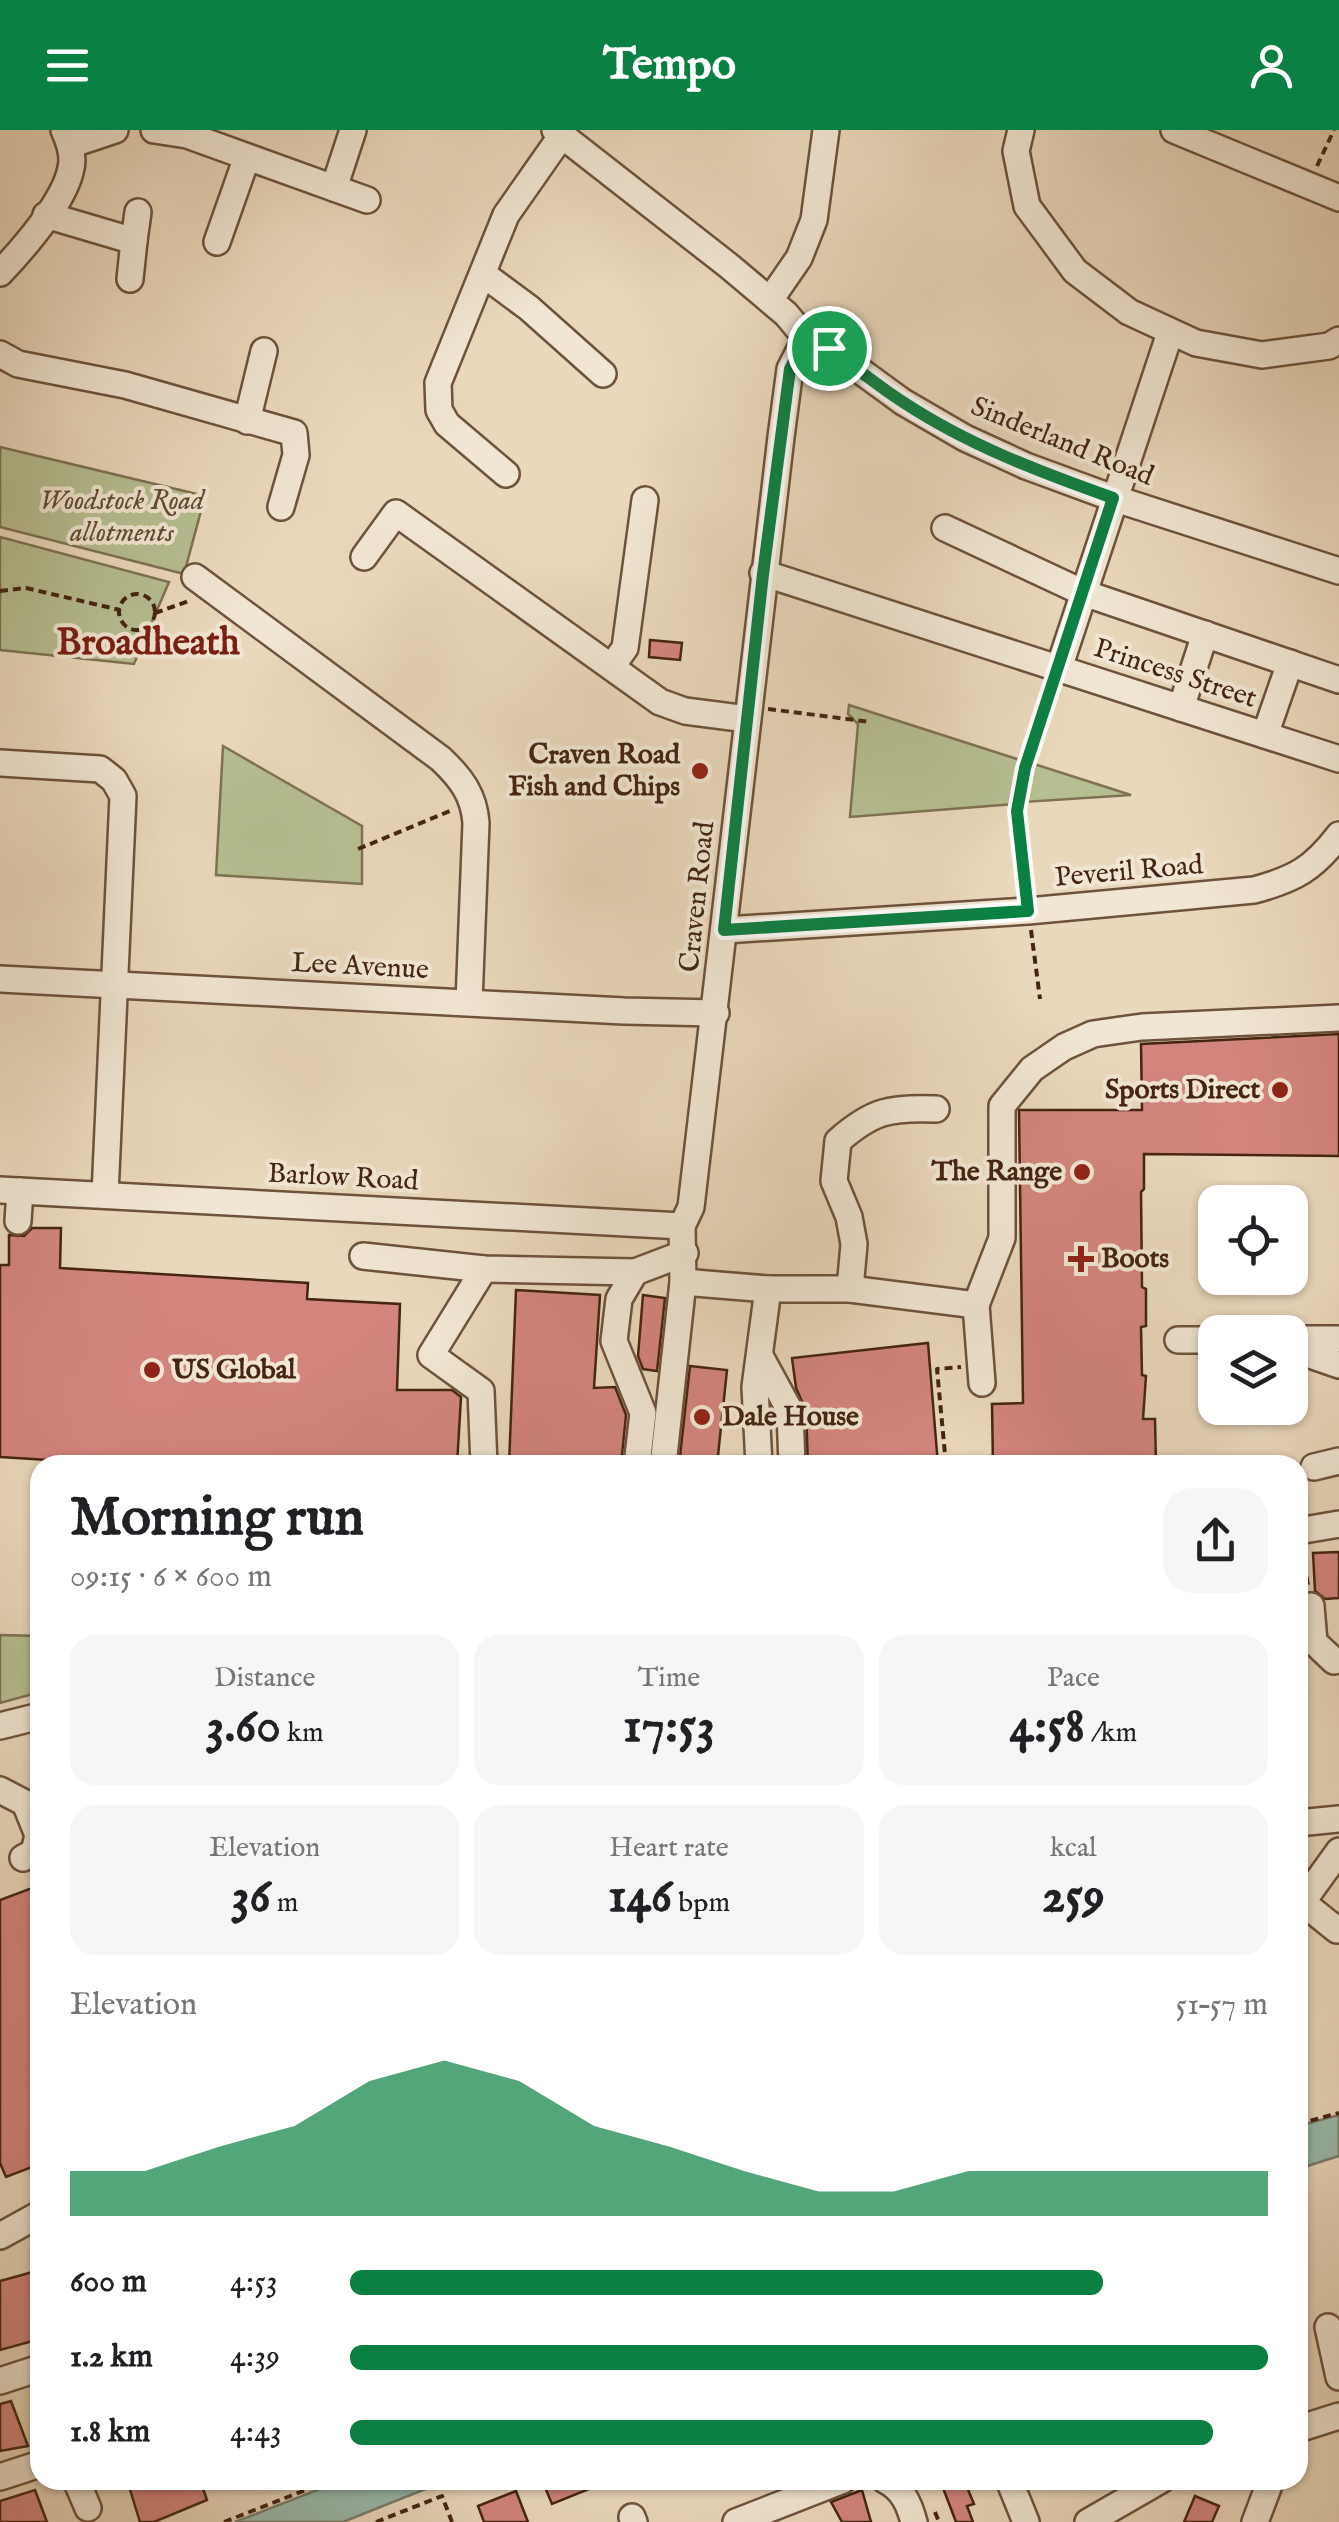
<!DOCTYPE html>
<meta charset="utf-8">
<style>
:root{--surface:#fff;--page:#f6f6f6;--text:#202124;--muted:#757577;--accent:#0b8043}
body{margin:0;font-family:"IM FELL English",serif;background:var(--page);color:var(--text);height:100vh;display:flex;flex-direction:column;font-size:38px;white-space:nowrap}
*{box-sizing:border-box;margin:0}
p{font-size:32px;color:var(--muted)}
.icon{flex:none;width:55px;height:55px;fill:none;stroke:currentColor;stroke-width:2;stroke-linecap:round;stroke-linejoin:round}
.map{position:relative;flex:1;overflow:hidden}
.side{position:absolute;left:30px;top:1325px;width:1278px;height:1035px;display:flex;flex-direction:column;background:var(--surface);border-radius:30px;box-shadow:0 2px 8px #0004}
.side>*{flex:none}
.fabs{position:absolute;left:1198px;top:1055px;display:grid;gap:20px}
.fabs a{display:grid;place-items:center;width:110px;height:110px;border-radius:20px;background:var(--surface);box-shadow:0 2px 8px #0004;font-size:50px}
.pin{position:absolute;display:grid;place-items:center;width:85px;height:85px;color:#fff;margin:-42px;border:5px solid #fff;border-radius:50%;box-shadow:0 2px 10px #0007}
.round{display:grid;place-items:center;flex:none;width:105px;height:105px;border-radius:30px;background:var(--page)}
.head{display:flex;align-items:center;justify-content:space-between;height:170px;padding:0 40px}
h1{font-size:55px;font-weight:700;line-height:75px}
.figures{display:grid;grid-template-columns:repeat(3,1fr);gap:15px;height:170px;padding:10px 40px}
.figures div{display:grid;align-content:center;border-radius:25px;background:var(--page);text-align:center}
.figures b{font-size:50px;font-weight:700}
.figures small{font-size:28px;font-weight:400}
.figures p{font-size:28px}
.chart{height:280px;padding:20px 40px}
.chart p{display:flex;justify-content:space-between}
.chart svg{width:100%;height:180px;margin-top:10px;fill:var(--accent);opacity:.7}
ul{padding:0 40px;list-style:none;font-size:32px}
li{display:grid;grid-template-columns:160px 120px 1fr;align-items:center;height:75px}
li i{height:25px;border-radius:12px;background:var(--accent)}
header{display:flex;justify-content:space-between;align-items:center;height:130px;padding:0 40px;background:var(--accent);color:#fff;font-size:45px;font-weight:700}
.map>svg:first-child{display:block}
.green{fill:#b6bf92;stroke:#7e7252;stroke-width:2.5}
.water{fill:#98baac;stroke:#777e6e;stroke-width:2.5}
.building{fill:#d3857d;stroke:#452512;stroke-width:2.5}
.lines{fill:none;stroke-linecap:round;stroke-linejoin:round}
.minor-casing{stroke:#6e523c;stroke-width:30}
.path{stroke:#452512;stroke-width:4;stroke-dasharray:8 5;stroke-linecap:butt}
.minor{stroke:#f1e6d3;stroke-width:25}
.route-casing{stroke:#fff;stroke-width:20}
.route{stroke:#0b8043;stroke-width:12}
.poi-dot{fill:#8f2418;stroke:#f1e6d3;stroke-width:4}
.labels{text-anchor:middle;dominant-baseline:central;stroke-width:8;stroke-linejoin:round;paint-order:stroke}
.street-label{font-size:28px;fill:#452512;stroke:#f1e6d3}
.park-label{font-size:28px;font-style:italic;fill:#614c32;stroke:#f1e6d3}
.poi-label{font-size:28px;font-weight:bold;fill:#452512;stroke:#f1e6d3;text-anchor:end}
.district-label{font-size:38px;font-weight:bold;fill:#7a1f14;stroke:#f1e6d3}
</style>
<header><svg class="icon" aria-label="menu" viewBox="0 0 24 24"><path d="M4 6h16M4 12h16M4 18h16"/></svg>Tempo<svg class="icon" aria-label="person" viewBox="0 0 24 24"><circle cx="12" cy="8" r="4"/><path d="M4 21q1-7 8-7t8 7"/></svg></header>
<div class="map">
<svg width="1339" height="2392" viewBox="0 0 1339 2392">
<rect width="100%" height="100%" fill="#ead8bc"/>
<filter id="stains"><feTurbulence type="fractalNoise" baseFrequency=".002" numOctaves="4"/><feColorMatrix values="0 0 0 0 .2 0 0 0 0 .09 0 0 0 0 .02 0 0 0 .5 -.17"/></filter>
<radialGradient id="worn" r=".72"><stop offset=".6" stop-color="#630" stop-opacity="0"/><stop offset="1" stop-color="#630" stop-opacity=".3"/></radialGradient>
<g class="green">
<path d="M 0,317 L 205,366 L 184,444 L 0,397 Z"/>
<path d="M 0,407 L 169,452 L 134,534 L 0,520 Z"/>
<path d="M 849,575 L 1020,630 L 1014,674 L 850,687 L 858,594 L 848,584 Z"/>
<path d="M 223,616 L 362,696 L 362,754 L 216,745 Z"/>
<path d="M 1031,633 L 1131,665 L 1024,672 Z"/>
<path d="M 0,1505 L 40,1506 L 40,1562 L 0,1573 Z"/>
</g>
<g class="water">
<path d="M 1339,1985 L 1339,2026 L 1298,2039 L 1298,1996 Z"/>
<path d="M 343,2350 L 448,2350 L 343,2392 L 235,2392 Z"/>
</g>
<g class="building">
<path d="M 650,510 L 682,513 L 680,530 L 649,527 Z"/>
<path d="M 1339,904 L 1339,1026 L 1144,1024 L 1144,1059 L 1141,1062 L 1142,1157 L 1146,1159 L 1146,1196 L 1141,1197 L 1142,1245 L 1146,1246 L 1143,1289 L 1155,1289 L 1156,1335 L 993,1335 L 992,1274 L 1023,1273 L 1019,980 L 1142,980 L 1141,914 Z"/>
<path d="M 32,1098 L 61,1098 L 60,1138 L 308,1153 L 307,1169 L 400,1174 L 397,1260 L 452,1260 L 461,1267 L 457,1335 L 129,1335 L 0,1327 L 0,1135 L 9,1135 L 9,1105 L 24,1106 Z"/>
<path d="M 516,1160 L 600,1165 L 594,1258 L 615,1257 L 626,1285 L 621,1335 L 509,1335 Z"/>
<path d="M 643,1165 L 665,1168 L 657,1241 L 643,1239 L 638,1226 Z"/>
<path d="M 928,1213 L 938,1335 L 808,1335 L 806,1280 L 796,1258 L 792,1228 Z"/>
<path d="M 690,1236 L 727,1240 L 717,1335 L 679,1335 Z"/>
<path d="M 1339,1422 L 1339,1468 L 1325,1469 L 1315,1461 L 1313,1423 Z"/>
<path d="M 40,1755 L 40,2034 L 6,2047 L 0,2033 L 0,1770 Z"/>
<path d="M 40,2140 L 40,2209 L 0,2220 L 0,2151 Z"/>
<path d="M 11,2271 L 28,2316 L 0,2321 L 0,2274 Z"/>
<path d="M 127,2350 L 200,2350 L 207,2370 L 154,2392 L 140,2392 Z"/>
<path d="M 542,2350 L 609,2350 L 609,2351 L 552,2374 Z"/>
<path d="M 940,2350 L 964,2350 L 974,2374 L 967,2376 L 973,2392 L 956,2392 Z"/>
<path d="M 35,2360 L 47,2392 L 0,2392 L 0,2371 Z"/>
<path d="M 862,2360 L 871,2392 L 842,2392 L 831,2372 Z"/>
<path d="M 516,2361 L 528,2392 L 484,2392 L 478,2376 Z"/>
<path d="M 1195,2366 L 1219,2376 L 1212,2392 L 1184,2392 Z"/>
</g>
<g class="lines">
<defs>
<g id="minor">
<path d="M 154,0 L 187,5 L 367,70"/>
<path d="M 555,0 L 729,136 L 786,184 L 806,208 L 829,218 L 903,272 L 965,308 L 1026,336 L 1113,368 L 1339,441"/>
<path d="M 1021,0 L 1016,21 L 1027,76 L 1075,141 L 1129,182 L 1196,213 L 1262,225 L 1329,216 L 1339,210"/>
<path d="M 1174,0 L 1339,68"/>
<path d="M 70,15 L 115,0"/>
<path d="M 334,58 L 353,0"/>
<path d="M 46,85 L 134,111 L 130,149"/>
<path d="M 134,111 L 138,82"/>
<path d="M 217,112 L 247,27"/>
<path d="M 0,143 C 23,119 65,71 71,38 C 74,26 69,11 64,0"/>
<path d="M 483,144 L 529,178 L 603,244"/>
<path d="M 770,170 L 799,128 L 814,90 L 826,0"/>
<path d="M 0,224 L 18,234 L 125,255 L 294,303 L 296,325 L 281,377"/>
<path d="M 247,291 L 264,221"/>
<path d="M 506,344 L 447,294 L 439,280 L 438,253 L 506,85 L 562,5"/>
<path d="M 945,398 L 1084,463 L 1339,550"/>
<path d="M 364,427 L 396,383 L 660,572 L 685,581 L 747,589"/>
<path d="M 763,443 L 1339,629"/>
<path d="M 195,447 L 441,629 C 461,648 474,665 476,693 L 469,872"/>
<path d="M 612,536 L 625,518 L 645,370"/>
<path d="M 1059,538 L 1170,203"/>
<path d="M 1181,578 L 1205,504"/>
<path d="M 1265,605 L 1290,533"/>
<path d="M 0,633 L 100,639 L 114,650 L 123,666 L 105,1065"/>
<path d="M 725,800 L 1028,781 L 1254,760 C 1295,749 1313,739 1339,705"/>
<path d="M 0,849 L 624,881 L 716,883"/>
<path d="M 0,1060 L 682,1096"/>
<path d="M 18,1091 L 20,1061"/>
<path d="M 363,1126 L 484,1139 L 635,1142"/>
<path d="M 683,1152 L 768,1159 L 850,1159 L 976,1175 L 982,1253"/>
<path d="M 850,1159 L 854,1114 L 849,1087 L 834,1051 L 838,1011 C 872,981 890,977 936,979"/>
<path d="M 976,1175 L 1002,1108 L 1002,976 L 1032,939 L 1064,917 L 1093,904 L 1142,897 L 1339,888"/>
<path d="M 1290,1209 L 1339,1209"/>
<path d="M 1178,1210 L 1215,1210"/>
<path d="M 760,1226 L 790,1281 L 792,1335"/>
<path d="M 1313,1226 L 1339,1235"/>
<path d="M 484,1335 L 481,1261 L 431,1225 L 484,1139"/>
<path d="M 637,1335 L 643,1283 L 614,1211 L 619,1169 L 635,1142 L 685,1123"/>
<path d="M 663,1335 L 683,1152 L 682,1096 L 691,1077 L 781,307 L 790,239 L 806,208"/>
<path d="M 759,1335 L 755,1257 L 768,1159"/>
<path d="M 1314,1337 L 1339,1331"/>
<path d="M 1298,1401 L 1339,1394"/>
<path d="M 1311,1476 L 1314,1512 L 1334,1531"/>
<path d="M 0,1596 L 40,1586"/>
<path d="M 0,1660 L 25,1673 L 38,1705 L 34,1722 L 23,1728"/>
<path d="M 1298,1693 L 1339,1689"/>
<path d="M 1302,1772 L 1337,1800"/>
<path d="M 1298,1778 L 1339,1721"/>
<path d="M 0,2106 L 40,2084"/>
<path d="M 1328,2197 L 1339,2247"/>
<path d="M 0,2251 L 40,2238"/>
<path d="M 1298,2299 L 1339,2286"/>
<path d="M 0,2347 L 40,2334"/>
<path d="M 76,2350 L 88,2378"/>
<path d="M 885,2350 C 903,2359 909,2374 914,2392"/>
<path d="M 1009,2350 L 1026,2392"/>
<path d="M 632,2387 L 634,2392"/>
<path d="M 736,2392 L 843,2350"/>
<path d="M 1088,2392 L 1161,2350"/>
<path d="M 1255,2392 L 1271,2350"/>
</g>
</defs>
<use href="#minor" class="minor-casing"/>
<g class="path">
<path d="M 1317,36 L 1334,0"/>
<path d="M 0,461 L 26,458 L 120,480"/>
<circle cx="137" cy="482" r="18"/>
<path d="M 155,483 L 189,471"/>
<path d="M 768,579 L 871,592"/>
<path d="M 358,719 L 450,681"/>
<path d="M 1026,761 L 1017,681 L 1025,638 L 1053,556"/>
<path d="M 1031,800 L 1040,869"/>
<path d="M 946,1335 L 937,1239 L 961,1237"/>
<path d="M 1303,1421 L 1308,1456"/>
<path d="M 1298,1994 L 1339,1983"/>
<path d="M 935,2382 L 939,2392"/>
<path d="M 224,2392 L 331,2350"/>
<path d="M 376,2392 L 442,2366 L 452,2392"/>
</g>
<use href="#minor" class="minor"/>
</g>
<g class="lines">
<defs>
<path id="route" d="M 806,208 C 842,224 870,251 903,272 C 968,315 1040,342 1113,368 L 1025,638 L 1017,681 L 1028,781 L 724,800 L 763,444 L 790,239 Z"/>
</defs>
<use href="#route" class="route-casing"/>
<use href="#route" class="route"/>
</g>
<g class="poi-dot">
<circle cx="700" cy="641" r="10"/>
<circle cx="1280" cy="960" r="10"/>
<circle cx="1082" cy="1042" r="10"/>
<path d="M1076 1114h10v10h10v10h-10v10h-10v-10h-10v-10h10z"/>
<circle cx="152" cy="1240" r="10"/>
<circle cx="702" cy="1287" r="10"/>
</g>
<g class="labels">
<g class="street-label">
<text transform="translate(1062 312) rotate(22)">Sinderland Road</text>
<text transform="translate(1175 544) rotate(18)">Princess Street</text>
<text transform="translate(1129 742) rotate(-5)">Peveril Road</text>
<text transform="translate(698 767) rotate(-84)">Craven Road</text>
<text transform="translate(360 837) rotate(3)">Lee Avenue</text>
<text transform="translate(343 1048) rotate(3)">Barlow Road</text>
</g>
<g class="park-label">
<text x="122" y="371">Woodstock Road<tspan x="122" dy="32">allotments</tspan></text>
</g>
<g class="poi-label">
<text x="680" y="625">Craven Road<tspan x="680" dy="32">Fish and Chips</tspan></text>
<text x="1260" y="960">Sports Direct</text>
<text x="1062" y="1042">The Range</text>
<text x="1101" y="1129" text-anchor="start">Boots</text>
<text x="172" y="1240" text-anchor="start">US Global</text>
<text x="722" y="1287" text-anchor="start">Dale House</text>
</g>
<g class="district-label">
<text x="148" y="514">Broadheath</text>
</g>
</g>
<rect width="100%" height="100%" filter="url(#stains)"/>
<rect width="100%" height="100%" fill="url(#worn)"/>
</svg>
<div class="fabs">
<a><svg class="icon" aria-label="locate" viewBox="0 0 24 24"><circle cx="12" cy="12" r="6"/><path d="M12 2v4M12 18v4M2 12h4M18 12h4"/></svg></a>
<a><svg class="icon" aria-label="layers" viewBox="0 0 24 24"><path d="M12 4l9 5-9 5-9-5zM3 14l9 5 9-5"/></svg></a>
</div>
<div class="pin" style="left:829px;top:218px;background:#1e9e55"><svg class="icon" aria-label="arrive" viewBox="0 0 24 24"><path d="M6 21V4h12l-3 4 3 4H6"/></svg></div>
<section class="side">
<div class="head"><div><h1>Morning run</h1><p>09:15 · 6 × 600 m</p></div><a class="round"><svg class="icon" aria-label="share" viewBox="0 0 24 24"><path d="M12 15V3M7 8l5-5 5 5M5 13v7h14v-7"/></svg></a></div>
<div class="figures">
<div><p>Distance</p><b>3.60<small> km</small></b></div>
<div><p>Time</p><b>17:53</b></div>
<div><p>Pace</p><b>4:58<small> /km</small></b></div>
</div>
<div class="figures">
<div><p>Elevation</p><b>36<small> m</small></b></div>
<div><p>Heart rate</p><b>146<small> bpm</small></b></div>
<div><p>kcal</p><b>259</b></div>
</div>
<div class="chart"><p><span>Elevation</span>51–57 m</p>
<svg viewBox="0 0 160 44" preserveAspectRatio="none"><path d="M0 44V33L10 33L20 27L30 22L40 11L50 6L60 11L70 22L80 27L90 33L100 38L110 38L120 33L130 33L140 33L150 33L160 33V44z"/></svg>
</div>
<ul>
<li><b>600 m</b>4:53<i style="width:82%"></i></li>
<li><b>1.2 km</b>4:39<i style="width:100%"></i></li>
<li><b>1.8 km</b>4:43<i style="width:94%"></i></li>
</ul>
</section>
</div>
